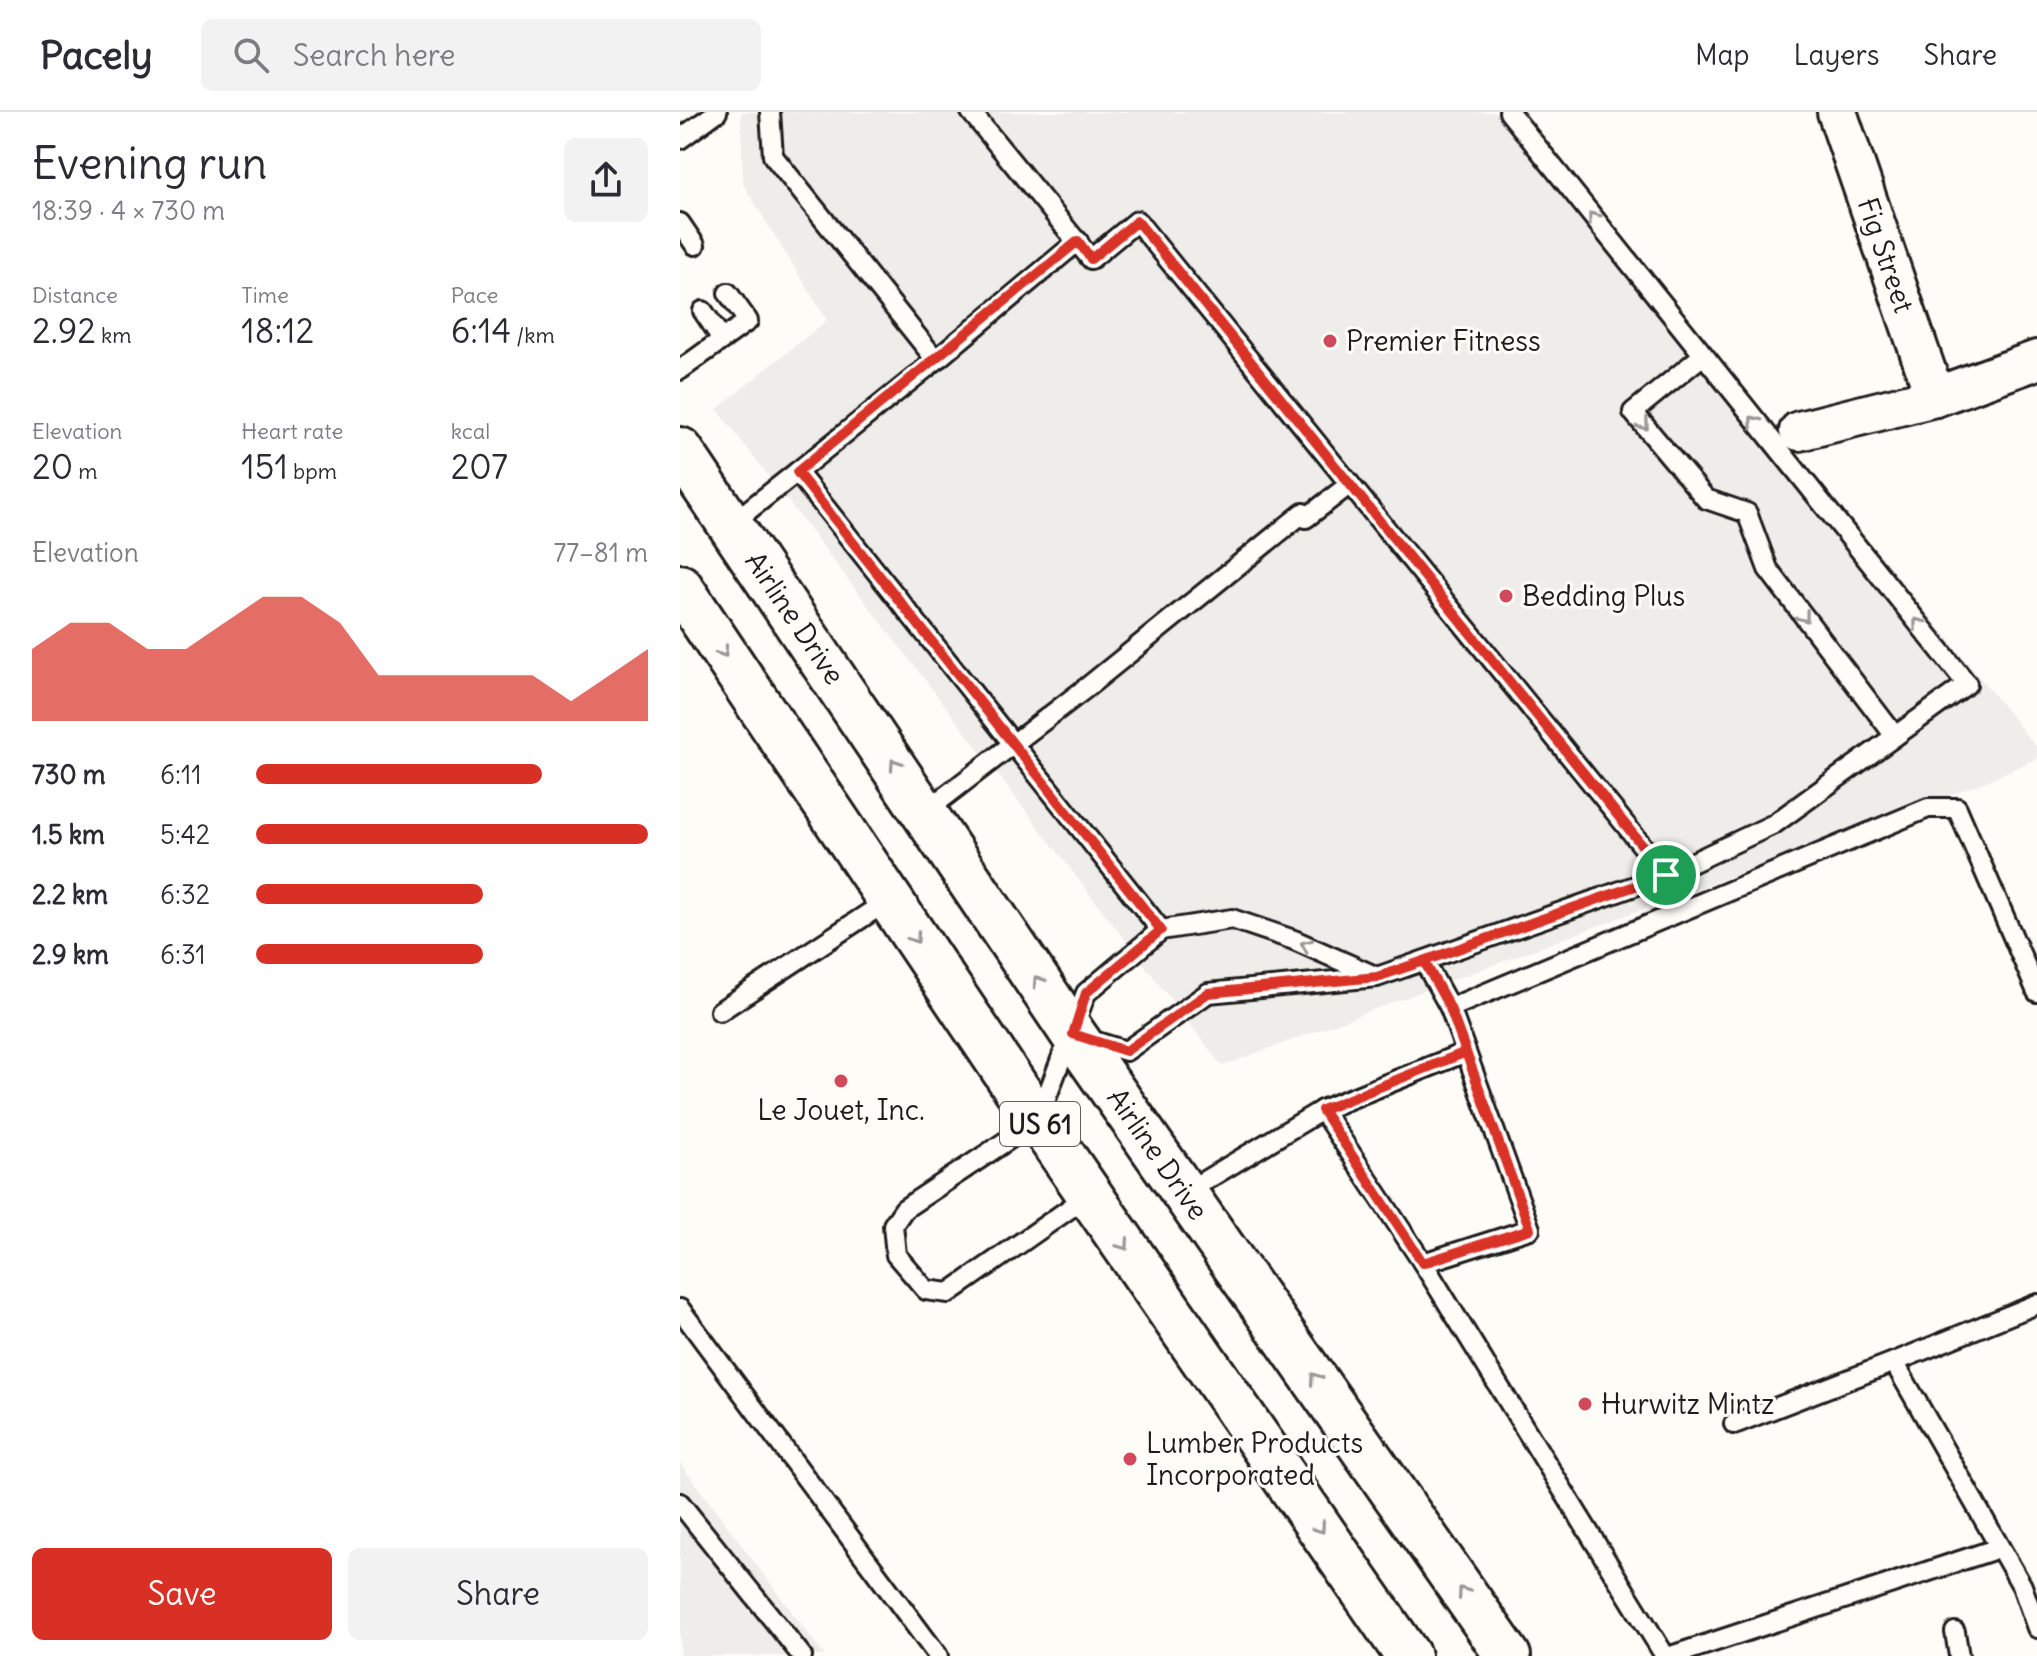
<!DOCTYPE html>
<meta charset="utf-8">
<style>
:root{--surface:#fff;--page:#f2f2f3;--text:#2b2b33;--muted:#7c7c81;--line:#e1e1e2;--accent:#d93025}
body{margin:0;font-family:Delius,sans-serif;background:var(--page);color:var(--text);height:100vh;display:flex;flex-direction:column;font-size:30px;white-space:nowrap}
*{box-sizing:border-box;margin:0}
p{font-size:26px;color:var(--muted)}
.icon{flex:none;width:44px;height:44px;fill:none;stroke:currentColor;stroke-width:2;stroke-linecap:round;stroke-linejoin:round}
.map{position:relative;flex:1;overflow:hidden}
.sheet{display:flex;flex-direction:column;background:var(--surface);width:680px}
.sheet>*{flex:none}
.pin{position:absolute;display:grid;place-items:center;width:68px;height:68px;color:#fff;margin:-34px;border:4px solid #fff;border-radius:50%;box-shadow:0 2px 8px #0007}
.round{display:grid;place-items:center;flex:none;width:84px;height:84px;border-radius:12px;background:var(--page)}
.head{display:flex;align-items:center;justify-content:space-between;height:136px;padding:0 32px}
h1{font-size:44px;font-weight:600;line-height:60px}
.metrics{display:grid;grid-template-columns:repeat(3,1fr);gap:12px;height:136px;padding:8px 32px}
.metrics div{display:grid;align-content:center}
.metrics b{font-size:34px;font-weight:600}
.metrics small{font-size:22px;font-weight:400}
.metrics p{font-size:22px}
.chart{height:224px;padding:16px 32px}
.chart p{display:flex;justify-content:space-between}
.chart svg{width:100%;height:144px;margin-top:8px;fill:var(--accent);opacity:.7}
.action{display:flex;gap:16px;margin-top:auto;padding:16px 32px}
.action a{flex:1;height:92px;border-radius:12px;background:var(--accent);color:#fff;font-size:32px;font-weight:600;line-height:92px;text-align:center}
.action a+a{background:var(--page);color:var(--text)}
ul{padding:0 32px;list-style:none;font-size:26px}
li{display:grid;grid-template-columns:128px 96px 1fr;align-items:center;height:60px}
li i{height:20px;border-radius:10px;background:var(--accent)}
header{display:flex;align-items:center;gap:48px;box-sizing:border-box;height:112px;padding:0 40px;background:var(--surface);border-bottom:2px solid var(--line)}
header strong{font-size:38px}
nav{display:flex;gap:44px;margin-inline-start:auto;font-size:28px}
.search{width:560px;height:72px;background:var(--page);display:flex;align-items:center;gap:20px;box-sizing:border-box;padding:0 28px;border-radius:12px;color:var(--muted);font-size:30px}
main{display:flex;flex:1;min-height:0}
.map>svg:first-child{display:block}
.built{fill:#eeede9}
.lines{fill:none;stroke-linecap:round;stroke-linejoin:round}
.lane-casing{stroke:#1c1c1c;stroke-width:24}
.street-casing{stroke:#1c1c1c;stroke-width:44}
.highway-casing{stroke:#1c1c1c;stroke-width:50}
.lane{stroke:#fdfcf7;stroke-width:18}
.street{stroke:#fdfcf7;stroke-width:38}
.highway{stroke:#fdfcf7;stroke-width:44}
.oneway{stroke:#989794}
.route-casing{stroke:#fff;stroke-width:16}
.route{stroke:#d93025;stroke-width:10}
.poi-dot{fill:#d1495b;stroke:#fdfcf7;stroke-width:3}
.labels{text-anchor:middle;dominant-baseline:central;stroke-width:6;stroke-linejoin:round;paint-order:stroke}
.shield{fill:#fdfcf7;stroke:#605f5e;stroke-width:2}
.shield-label{font-size:26px;font-weight:bold;fill:#1c1c1c}
.street-label{font-size:28px;fill:#1c1c1c;stroke:#fdfcf7}
.poi-label{font-size:28px;fill:#1c1c1c;stroke:#fdfcf7;text-anchor:start}
</style>
<header>
<strong>Pacely</strong>
<div class="search"><svg class="icon" aria-label="search" viewBox="0 0 24 24"><circle cx="10" cy="10" r="6"/><path d="M15 15l6 6"/></svg>Search here</div>
<nav><a>Map</a><a>Layers</a><a>Share</a></nav>
</header>
<main>
<section class="sheet">
<div class="head"><div><h1>Evening run</h1><p>18:39 · 4 × 730 m</p></div><a class="round"><svg class="icon" aria-label="share" viewBox="0 0 24 24"><path d="M12 15V3M7 8l5-5 5 5M5 13v7h14v-7"/></svg></a></div>
<div class="metrics">
<div><p>Distance</p><b>2.92<small> km</small></b></div>
<div><p>Time</p><b>18:12</b></div>
<div><p>Pace</p><b>6:14<small> /km</small></b></div>
</div>
<div class="metrics">
<div><p>Elevation</p><b>20<small> m</small></b></div>
<div><p>Heart rate</p><b>151<small> bpm</small></b></div>
<div><p>kcal</p><b>207</b></div>
</div>
<div class="chart"><p><span>Elevation</span>77–81 m</p>
<svg viewBox="0 0 160 44" preserveAspectRatio="none"><path d="M0 44V22L10 14L20 14L30 22L40 22L50 14L60 6L70 6L80 14L90 30L100 30L110 30L120 30L130 30L140 38L150 30L160 22V44z"/></svg>
</div>
<ul>
<li><b>730 m</b>6:11<i style="width:73%"></i></li>
<li><b>1.5 km</b>5:42<i style="width:100%"></i></li>
<li><b>2.2 km</b>6:32<i style="width:58%"></i></li>
<li><b>2.9 km</b>6:31<i style="width:58%"></i></li>
</ul>
<div class="action"><a>Save</a><a>Share</a></div>
</section>
<div class="map">
<svg width="1357" height="1544" viewBox="0 0 1357 1544">
<rect width="100%" height="100%" fill="#fdfcf7"/>
<filter id="ink" filterUnits="userSpaceOnUse"><feTurbulence type="fractalNoise" baseFrequency=".0125" numOctaves="2"/><feDisplacementMap in="SourceGraphic" scale="16" xChannelSelector="R" yChannelSelector="G"/><feConvolveMatrix kernelMatrix="1 2 1 2 8 2 1 2 1" color-interpolation-filters="sRGB"/></filter>
<g filter="url(#ink)">
<g class="built">
<path d="M 61,0 L 840,0 L 1357,636 L 1357,646 L 1309,668 L 542,954 L 37,297 L 147,208 L 63,72 Z"/>
<path d="M 0,1351 L 145,1544 L 0,1544 Z"/>
</g>
<g class="lines">
<defs>
<g id="lane">
<path d="M 90,0 L 93,44 L 256,248 L 117,360 L 481,818"/>
<path d="M 291,0 L 411,147 L 457,109 L 986,763 L 697,865 L 528,881 L 446,939 L 407,927"/>
<path d="M 829,0 L 1287,572 L 1094,712 L 986,763"/>
<path d="M 0,27 L 37,0"/>
<path d="M 0,111 L 15,133"/>
<path d="M 23,199 L 42,227"/>
<path d="M 1022,244 L 953,300 L 1026,387 L 1067,401 L 1088,457 L 1215,624"/>
<path d="M 256,248 L 398,129"/>
<path d="M 0,258 L 68,209 L 48,181"/>
<path d="M 626,406 L 670,372"/>
<path d="M 51,412 L 117,360"/>
<path d="M 246,699 L 406,576 L 623,401"/>
<path d="M 744,849 L 770,896 L 1248,696 L 1277,696 L 1357,880"/>
<path d="M 770,896 L 850,1117 L 743,1151 L 985,1544"/>
<path d="M 40,899 L 209,788"/>
<path d="M 642,998 L 786,940"/>
<path d="M 506,1080 L 642,998 L 743,1151"/>
<path d="M 409,1083 L 269,1181 L 246,1178 L 216,1143 L 213,1113 L 224,1097 L 358,1008 L 406,881 L 481,818 L 552,807 L 614,828 L 695,864"/>
<path d="M 1357,1192 L 1214,1250 L 1342,1474 L 1357,1516"/>
<path d="M 0,1197 L 258,1544"/>
<path d="M 1054,1312 L 1214,1250"/>
<path d="M 0,1391 L 122,1544"/>
<path d="M 1275,1520 L 1279,1544"/>
<path d="M 991,1544 L 1319,1436"/>
</g>
<g id="street">
<path d="M 1157,0 L 1255,285"/>
<path d="M 1119,319 L 1255,285 L 1357,248"/>
</g>
<g id="highway">
<path d="M 0,338 L 393,922 L 828,1544"/>
<path d="M 0,475 L 336,976 L 728,1544"/>
</g>
</defs>
<use href="#lane" class="lane-casing"/>
<use href="#street" class="street-casing"/>
<use href="#highway" class="highway-casing"/>
<use href="#lane" class="lane"/>
<use href="#street" class="street"/>
<use href="#highway" class="highway"/>
</g>
<defs><path id="oneway-chevron" d="M-2-3.5L2.5 0L-2 3.5" fill="none" stroke-width="1.6" stroke-linecap="round" stroke-linejoin="round" transform="scale(2)"/></defs>
<g class="oneway">
<use href="#oneway-chevron" transform="translate(913 105) rotate(-128)"/>
<use href="#oneway-chevron" transform="translate(1074 309) rotate(-129)"/>
<use href="#oneway-chevron" transform="translate(964 313) rotate(50)"/>
<use href="#oneway-chevron" transform="translate(1124 505) rotate(53)"/>
<use href="#oneway-chevron" transform="translate(1238 511) rotate(-129)"/>
<use href="#oneway-chevron" transform="translate(43 540) rotate(56)"/>
<use href="#oneway-chevron" transform="translate(215 652) rotate(-124)"/>
<use href="#oneway-chevron" transform="translate(235 826) rotate(56)"/>
<use href="#oneway-chevron" transform="translate(626 833) rotate(-156)"/>
<use href="#oneway-chevron" transform="translate(358 869) rotate(-123)"/>
<use href="#oneway-chevron" transform="translate(444 1133) rotate(55)"/>
<use href="#oneway-chevron" transform="translate(635 1266) rotate(-125)"/>
<use href="#oneway-chevron" transform="translate(640 1416) rotate(55)"/>
<use href="#oneway-chevron" transform="translate(783 1480) rotate(-125)"/>
</g>
</g>
<g class="lines" filter="url(#ink)">
<defs>
<path id="route" d="M 986,763 L 457,109 L 411,147 L 398,129 L 117,360 L 481,818 L 406,881 L 393,922 L 446,939 L 528,881 L 697,865 L 744,849 L 770,896 L 850,1117 L 743,1151 L 642,998 L 786,940 L 770,896 L 744,849 L 986,763"/>
</defs>
<use href="#route" class="route-casing"/>
<use href="#route" class="route"/>
</g>
<g class="poi-dot">
<circle cx="650" cy="229" r="8"/>
<circle cx="826" cy="484" r="8"/>
<circle cx="161" cy="969" r="8"/>
<circle cx="905" cy="1292" r="8"/>
<circle cx="450" cy="1347" r="8"/>
</g>
<g class="labels">
<rect class="shield" x="320" y="990" width="80" height="44" rx="6"/>
<g class="shield-label">
<text x="360" y="1012">US 61</text>
</g>
<g class="street-label">
<text transform="translate(1206 143) rotate(71)">Fig Street</text>
<text transform="translate(115 506) rotate(56)">Airline Drive</text>
<text transform="translate(478 1042) rotate(55)">Airline Drive</text>
</g>
<g class="poi-label">
<text x="666" y="229">Premier Fitness</text>
<text x="842" y="484">Bedding Plus</text>
<text x="161" y="998" text-anchor="middle">Le Jouet, Inc.</text>
<text x="921" y="1292">Hurwitz Mintz</text>
<text x="466" y="1331">Lumber Products<tspan x="466" dy="32">Incorporated</tspan></text>
</g>
</g>
</svg>
<div class="pin" style="left:986px;top:763px;background:#1e9e55"><svg class="icon" aria-label="arrive" viewBox="0 0 24 24"><path d="M6 21V4h12l-3 4 3 4H6"/></svg></div>
</div>
</main>
